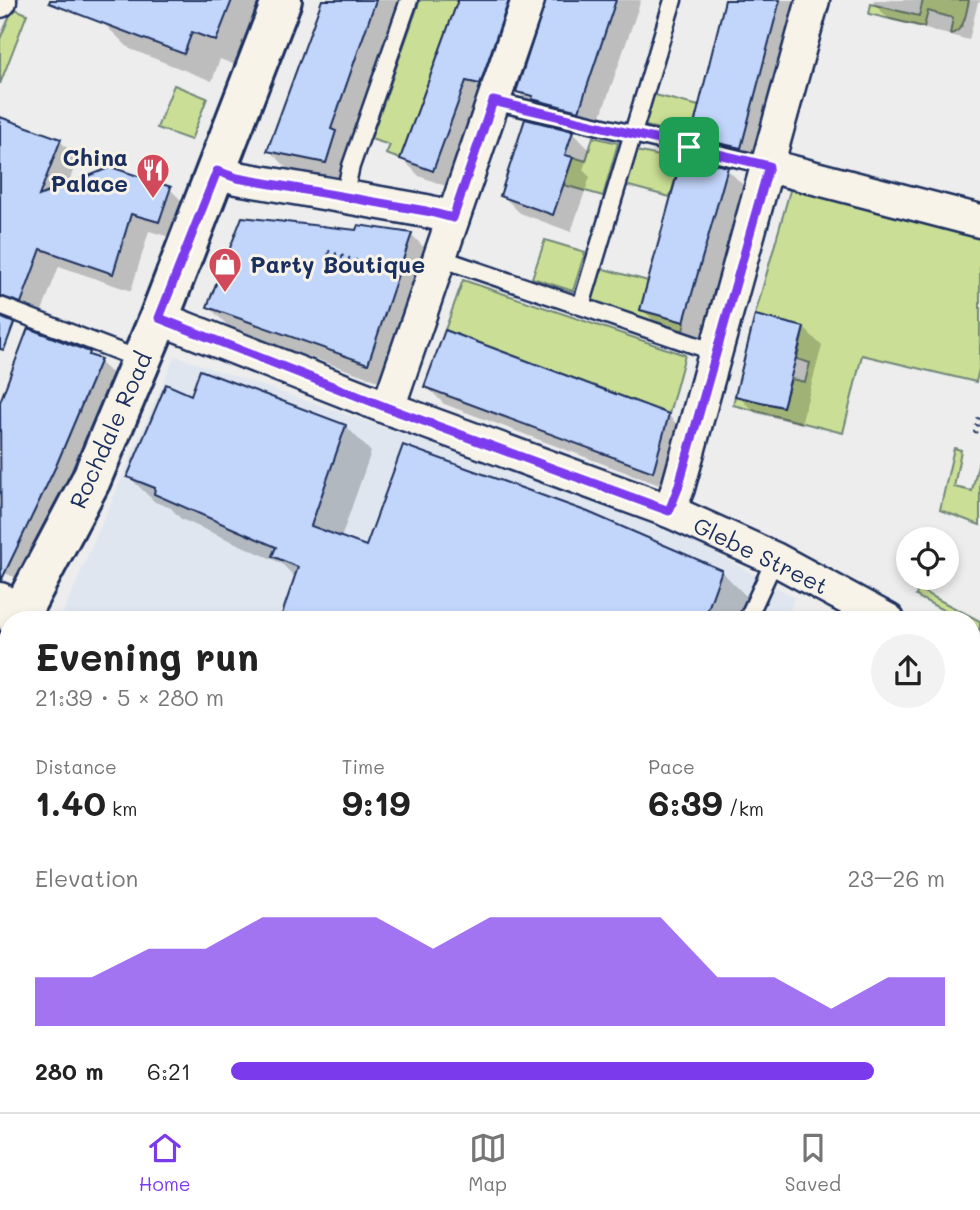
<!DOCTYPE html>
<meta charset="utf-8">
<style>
:root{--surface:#fff;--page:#f2f2f2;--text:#222;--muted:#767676;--line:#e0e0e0;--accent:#7c3aed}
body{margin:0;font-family:Mali,sans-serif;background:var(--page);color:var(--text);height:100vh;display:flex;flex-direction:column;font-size:26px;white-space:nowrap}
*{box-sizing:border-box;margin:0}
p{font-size:23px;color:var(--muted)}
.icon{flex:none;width:38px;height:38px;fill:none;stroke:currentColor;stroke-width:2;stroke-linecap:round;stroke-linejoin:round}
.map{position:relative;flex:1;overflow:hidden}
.sheet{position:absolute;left:0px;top:611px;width:980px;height:502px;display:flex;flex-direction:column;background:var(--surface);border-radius:28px 28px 0 0;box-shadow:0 4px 10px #0003}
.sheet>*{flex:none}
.fabs{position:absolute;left:896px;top:527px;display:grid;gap:14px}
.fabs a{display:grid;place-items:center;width:63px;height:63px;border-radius:50%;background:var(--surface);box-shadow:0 4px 10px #0003;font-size:35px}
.pin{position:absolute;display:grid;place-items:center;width:60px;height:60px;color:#fff;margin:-30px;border-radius:14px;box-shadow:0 4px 10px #0006}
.round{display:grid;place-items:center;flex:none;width:74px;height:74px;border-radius:37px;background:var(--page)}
.head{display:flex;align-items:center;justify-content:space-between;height:119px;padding:0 35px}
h1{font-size:38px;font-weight:700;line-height:52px}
.metrics{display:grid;grid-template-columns:repeat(3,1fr);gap:10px;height:119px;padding:7px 35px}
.metrics div{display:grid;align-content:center}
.metrics b{font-size:35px;font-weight:700}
.metrics small{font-size:19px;font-weight:400}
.metrics p{font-size:19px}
.chart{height:196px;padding:14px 35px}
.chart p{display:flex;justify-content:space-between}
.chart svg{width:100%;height:126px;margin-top:7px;fill:var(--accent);opacity:.7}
ul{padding:0 35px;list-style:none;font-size:23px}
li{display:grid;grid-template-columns:112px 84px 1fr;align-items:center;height:52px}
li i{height:18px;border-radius:9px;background:var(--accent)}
.tabs{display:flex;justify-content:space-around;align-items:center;height:98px;border-top:2px solid var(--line);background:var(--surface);font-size:19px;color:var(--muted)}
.tabs a{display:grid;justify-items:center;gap:4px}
.tabs .on{color:var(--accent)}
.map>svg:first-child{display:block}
.built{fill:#dfe6f0}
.green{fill:#cadf95;stroke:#72877a;stroke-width:2}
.shadow{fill:#0003}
.building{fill:#c2d5fa;stroke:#1b2f5e;stroke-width:2}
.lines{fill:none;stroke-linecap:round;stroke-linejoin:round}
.lane-casing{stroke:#1b2f5e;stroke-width:21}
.street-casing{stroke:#1b2f5e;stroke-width:37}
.secondary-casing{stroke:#1b2f5e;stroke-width:44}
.path{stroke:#1b2f5e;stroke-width:4.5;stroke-dasharray:2 5;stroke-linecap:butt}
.lane{stroke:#f7f3e8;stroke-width:16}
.street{stroke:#f7f3e8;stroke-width:32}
.secondary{stroke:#f7f3e8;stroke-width:38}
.route-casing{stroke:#fff;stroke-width:14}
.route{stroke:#7c3aed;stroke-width:9}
.labels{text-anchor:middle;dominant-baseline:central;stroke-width:6;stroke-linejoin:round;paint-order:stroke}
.poi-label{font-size:23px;font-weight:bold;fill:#1b2f5e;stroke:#f7f3e8;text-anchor:end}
.street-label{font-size:23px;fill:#1b2f5e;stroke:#f7f3e8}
</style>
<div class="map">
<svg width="980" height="1112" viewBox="0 0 980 1112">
<rect width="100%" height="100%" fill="#ecedec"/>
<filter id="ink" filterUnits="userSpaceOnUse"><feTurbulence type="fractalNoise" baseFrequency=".0143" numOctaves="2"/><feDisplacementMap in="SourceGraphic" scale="14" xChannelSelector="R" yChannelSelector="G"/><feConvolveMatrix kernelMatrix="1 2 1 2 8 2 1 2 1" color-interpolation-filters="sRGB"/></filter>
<g filter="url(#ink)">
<g class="built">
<path d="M 175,356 L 658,521 L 794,597 L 787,620 L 74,620 L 63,613 Z"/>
<path d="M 980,1063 L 980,1112 L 964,1112 L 967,1104 L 971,1104 L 971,1091 Z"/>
<path d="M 505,1104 L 629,1104 L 627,1112 L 554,1112 Z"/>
</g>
<g class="green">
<path d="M 420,0 L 458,0 L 400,159 L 386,154 L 390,145 L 371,139 Z"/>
<path d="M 923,0 L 969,0 C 966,13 965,31 950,34 L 953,18 L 928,11 L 924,27 L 869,14 L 871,4 L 919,16 Z"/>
<path d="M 13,8 L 27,14 L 0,84 L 0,39 Z"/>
<path d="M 174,85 L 207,98 L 191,140 L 157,128 Z"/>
<path d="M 651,94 L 699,106 L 691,137 L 642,125 Z"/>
<path d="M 593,137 L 618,143 L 603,196 L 564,185 L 573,157 L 586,161 Z"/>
<path d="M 636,151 L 726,170 L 724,180 L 679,167 L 670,197 L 625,185 Z"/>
<path d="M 791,187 L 980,235 L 980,365 L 976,382 L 862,355 L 843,433 L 733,405 L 735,396 L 783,407 L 791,379 L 805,382 L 810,363 L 797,359 L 804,327 L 755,315 Z"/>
<path d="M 545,240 L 585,252 L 573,291 L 532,278 Z"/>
<path d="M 600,268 L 648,281 L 640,310 L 685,322 L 683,331 L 590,302 Z"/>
<path d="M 463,280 L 685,355 L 669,414 L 445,330 Z"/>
<path d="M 954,448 L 961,450 L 954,487 L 972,491 L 980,456 L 980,525 L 940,510 Z"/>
<path d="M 918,589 L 980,621 L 980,630 L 971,625 L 971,620 L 960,619 L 916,596 Z"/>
<path d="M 971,701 L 980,706 L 980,1063 L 971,1091 Z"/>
<path d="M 9,704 L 9,753 L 0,748 L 0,719 Z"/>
<path d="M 8,825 L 9,825 L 9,893 L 0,888 L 0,840 Z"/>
<path d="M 382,1104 L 408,1104 L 417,1110 L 377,1112 Z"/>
<path d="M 439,1104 L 505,1104 L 554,1112 L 450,1112 Z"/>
<path d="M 629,1104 L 967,1104 L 964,1112 L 627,1112 Z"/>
</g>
<g class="shadow">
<path d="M 111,0 L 270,0 L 243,68 L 220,59 L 212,81 L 130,49 L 102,22 Z"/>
<path d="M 323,0 L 400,0 L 364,98 L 349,147 L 353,151 L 343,180 L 287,168 L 269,150 Z"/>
<path d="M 460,0 L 541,0 L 451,188 L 419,176 L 402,158 Z"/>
<path d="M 547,0 L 641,0 L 597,127 L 536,109 L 518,92 Z"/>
<path d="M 728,0 L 801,0 L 759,165 L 711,154 L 693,136 Z"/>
<path d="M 874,0 L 980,0 L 980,2 L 978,2 L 969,40 L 890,20 L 873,3 Z"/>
<path d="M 0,119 L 60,141 L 78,159 L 67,186 L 170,189 L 188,207 L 177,239 L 149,231 L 131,291 L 59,266 L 41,314 L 0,297 Z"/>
<path d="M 572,132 L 590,150 L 583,170 L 590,177 L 571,232 L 520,213 L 502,195 Z"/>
<path d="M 727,169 L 745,187 L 702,339 L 660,327 L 642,309 Z"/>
<path d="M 357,232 L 411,234 L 433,257 L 390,385 L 231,329 L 209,307 Z"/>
<path d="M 804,328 L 822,346 L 801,424 L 755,413 L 737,395 Z"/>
<path d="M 89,353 L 118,379 L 26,582 L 0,571 L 0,405 Z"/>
<path d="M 426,386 L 668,415 L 686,433 L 670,489 L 444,404 Z"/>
<path d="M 192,397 L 346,426 L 371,452 L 341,538 L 367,548 L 721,571 L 747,597 L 738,620 L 282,620 L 296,578 L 281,563 L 181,519 L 171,508 L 155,502 L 129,477 Z"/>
<path d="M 3,752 L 9,756 L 7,959 L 0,954 L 0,758 Z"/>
<path d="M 0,1030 L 9,1036 L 9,1096 L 0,1090 Z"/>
<path d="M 21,1104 L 110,1104 L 121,1112 L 32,1112 Z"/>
<path d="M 238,1104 L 366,1104 L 377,1112 L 249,1112 Z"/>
</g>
<g class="building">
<path d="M 50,0 L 232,0 L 216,41 L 192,32 L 184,54 L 49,3 Z"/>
<path d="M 322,0 L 376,0 L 331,129 L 336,131 L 326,163 L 267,151 Z"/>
<path d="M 458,0 L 509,0 L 480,84 L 466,81 L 433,171 L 400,159 Z"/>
<path d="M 546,0 L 616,0 L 579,111 L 532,99 L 533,96 L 516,92 Z"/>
<path d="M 725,0 L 780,0 L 741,148 L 691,137 Z"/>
<path d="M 0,117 L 61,139 L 39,196 L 111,167 L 171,187 L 159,222 L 131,214 L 113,274 L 41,249 L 21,303 L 0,296 Z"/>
<path d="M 525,119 L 573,131 L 565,155 L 573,157 L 553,215 L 500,196 Z"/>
<path d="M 686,157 L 728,167 L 684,322 L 640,310 L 679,167 L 683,169 Z"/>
<path d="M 242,217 L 356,230 L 358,225 L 412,233 L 368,364 L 207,307 Z"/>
<path d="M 755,315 L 804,327 L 783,407 L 735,396 Z"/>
<path d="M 0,317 L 14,323 L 4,350 L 0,349 Z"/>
<path d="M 28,328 L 90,352 L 89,355 L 101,359 L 56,466 L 1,581 L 0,402 Z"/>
<path d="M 445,330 L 669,414 L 653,472 L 424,387 Z"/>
<path d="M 200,370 L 346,425 L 311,526 L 366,546 L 403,445 L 588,512 L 722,570 L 704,620 L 280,620 L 298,567 L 272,556 L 276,547 L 154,494 L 155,488 L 127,477 L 166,384 L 191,395 Z"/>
</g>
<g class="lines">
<defs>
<g id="lane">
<path d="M 493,101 L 769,166"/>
<path d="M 344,197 L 351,166 L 409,0"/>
<path d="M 440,258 L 715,352"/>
<path d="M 0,306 L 141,360"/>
<path d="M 581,306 L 673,0"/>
<path d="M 747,620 L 775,559"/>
<path d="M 0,945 L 9,932"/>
<path d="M 422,1104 L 433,1112"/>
</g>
<g id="street">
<path d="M 0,1 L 0,0"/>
<path d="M 769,166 L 980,221"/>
<path d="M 217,171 L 237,178 L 426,211 L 453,218"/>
<path d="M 159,318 L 388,408 L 669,511 L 775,559 L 888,620"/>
<path d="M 388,408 L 528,0"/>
<path d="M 669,511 L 678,488 L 813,0"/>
<path d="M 0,599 L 23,611"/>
<path d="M 971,665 L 980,670"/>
<path d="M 0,992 L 9,999"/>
<path d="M 159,1104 L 170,1112"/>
</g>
<path id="secondary" d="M 17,620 L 91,480 L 159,318 L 282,0"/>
</defs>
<use href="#lane" class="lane-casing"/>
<use href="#street" class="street-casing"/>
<use href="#secondary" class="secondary-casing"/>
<g class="path">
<path d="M 328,252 L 397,275"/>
<path d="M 975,433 L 980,414"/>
</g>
<use href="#lane" class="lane"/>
<use href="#street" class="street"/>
<use href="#secondary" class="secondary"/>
</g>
</g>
<g class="lines" filter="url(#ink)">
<defs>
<path id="route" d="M 493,101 L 769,166 L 678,488 L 669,511 L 388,408 L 159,318 L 217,171 L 237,178 L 426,211 L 453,218 Z"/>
</defs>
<use href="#route" class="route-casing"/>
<use href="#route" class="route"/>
</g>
<defs>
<symbol id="restaurant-pin" viewBox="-11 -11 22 30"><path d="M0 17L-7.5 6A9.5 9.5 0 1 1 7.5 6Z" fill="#d1495b" stroke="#f7f3e8"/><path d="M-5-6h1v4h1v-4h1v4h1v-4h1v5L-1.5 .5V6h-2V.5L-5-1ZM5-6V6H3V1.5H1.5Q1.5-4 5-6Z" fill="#fff"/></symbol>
<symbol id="shop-pin" viewBox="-11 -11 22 30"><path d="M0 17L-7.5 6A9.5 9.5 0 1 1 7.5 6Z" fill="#d1495b" stroke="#f7f3e8"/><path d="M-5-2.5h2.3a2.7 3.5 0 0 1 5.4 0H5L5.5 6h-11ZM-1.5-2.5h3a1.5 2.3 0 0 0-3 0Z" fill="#fff"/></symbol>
</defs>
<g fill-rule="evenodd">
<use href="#restaurant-pin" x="134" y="151" width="38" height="52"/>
<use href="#shop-pin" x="206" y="245" width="38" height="52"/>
</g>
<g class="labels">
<g class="poi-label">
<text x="128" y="157">China<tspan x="128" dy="26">Palace</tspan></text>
<text x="250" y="264" text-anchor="start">Party Boutique</text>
</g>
<g class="street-label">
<text transform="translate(110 430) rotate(-66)">Rochdale Road</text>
<text transform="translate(761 555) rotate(26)">Glebe Street</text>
</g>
</g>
</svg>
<div class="fabs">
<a><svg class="icon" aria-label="locate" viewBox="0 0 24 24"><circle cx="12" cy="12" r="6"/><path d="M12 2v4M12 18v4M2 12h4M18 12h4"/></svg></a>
</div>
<div class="pin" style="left:689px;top:147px;background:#1e9e55"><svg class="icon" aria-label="arrive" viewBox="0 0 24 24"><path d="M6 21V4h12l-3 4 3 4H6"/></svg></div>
<section class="sheet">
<div class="head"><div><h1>Evening run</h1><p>21:39 · 5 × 280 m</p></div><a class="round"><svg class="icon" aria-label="share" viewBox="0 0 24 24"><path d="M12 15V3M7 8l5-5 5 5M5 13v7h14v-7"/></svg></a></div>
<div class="metrics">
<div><p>Distance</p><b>1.40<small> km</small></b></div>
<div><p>Time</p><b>9:19</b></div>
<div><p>Pace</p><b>6:39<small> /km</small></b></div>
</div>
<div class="chart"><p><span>Elevation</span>23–26 m</p>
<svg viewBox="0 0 160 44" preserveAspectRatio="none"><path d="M0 44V27L10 27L20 17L30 17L40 6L50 6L60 6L70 17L80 6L90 6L100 6L110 6L120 27L130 27L140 38L150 27L160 27V44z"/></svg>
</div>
<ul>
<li><b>280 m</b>6:21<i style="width:90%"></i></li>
</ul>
</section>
</div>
<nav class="tabs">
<a class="on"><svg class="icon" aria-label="home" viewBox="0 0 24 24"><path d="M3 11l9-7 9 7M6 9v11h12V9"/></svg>Home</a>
<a><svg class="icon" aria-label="map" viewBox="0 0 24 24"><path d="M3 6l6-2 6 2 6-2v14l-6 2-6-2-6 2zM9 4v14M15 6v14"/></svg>Map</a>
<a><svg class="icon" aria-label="saved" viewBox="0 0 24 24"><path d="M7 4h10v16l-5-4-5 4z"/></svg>Saved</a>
</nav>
